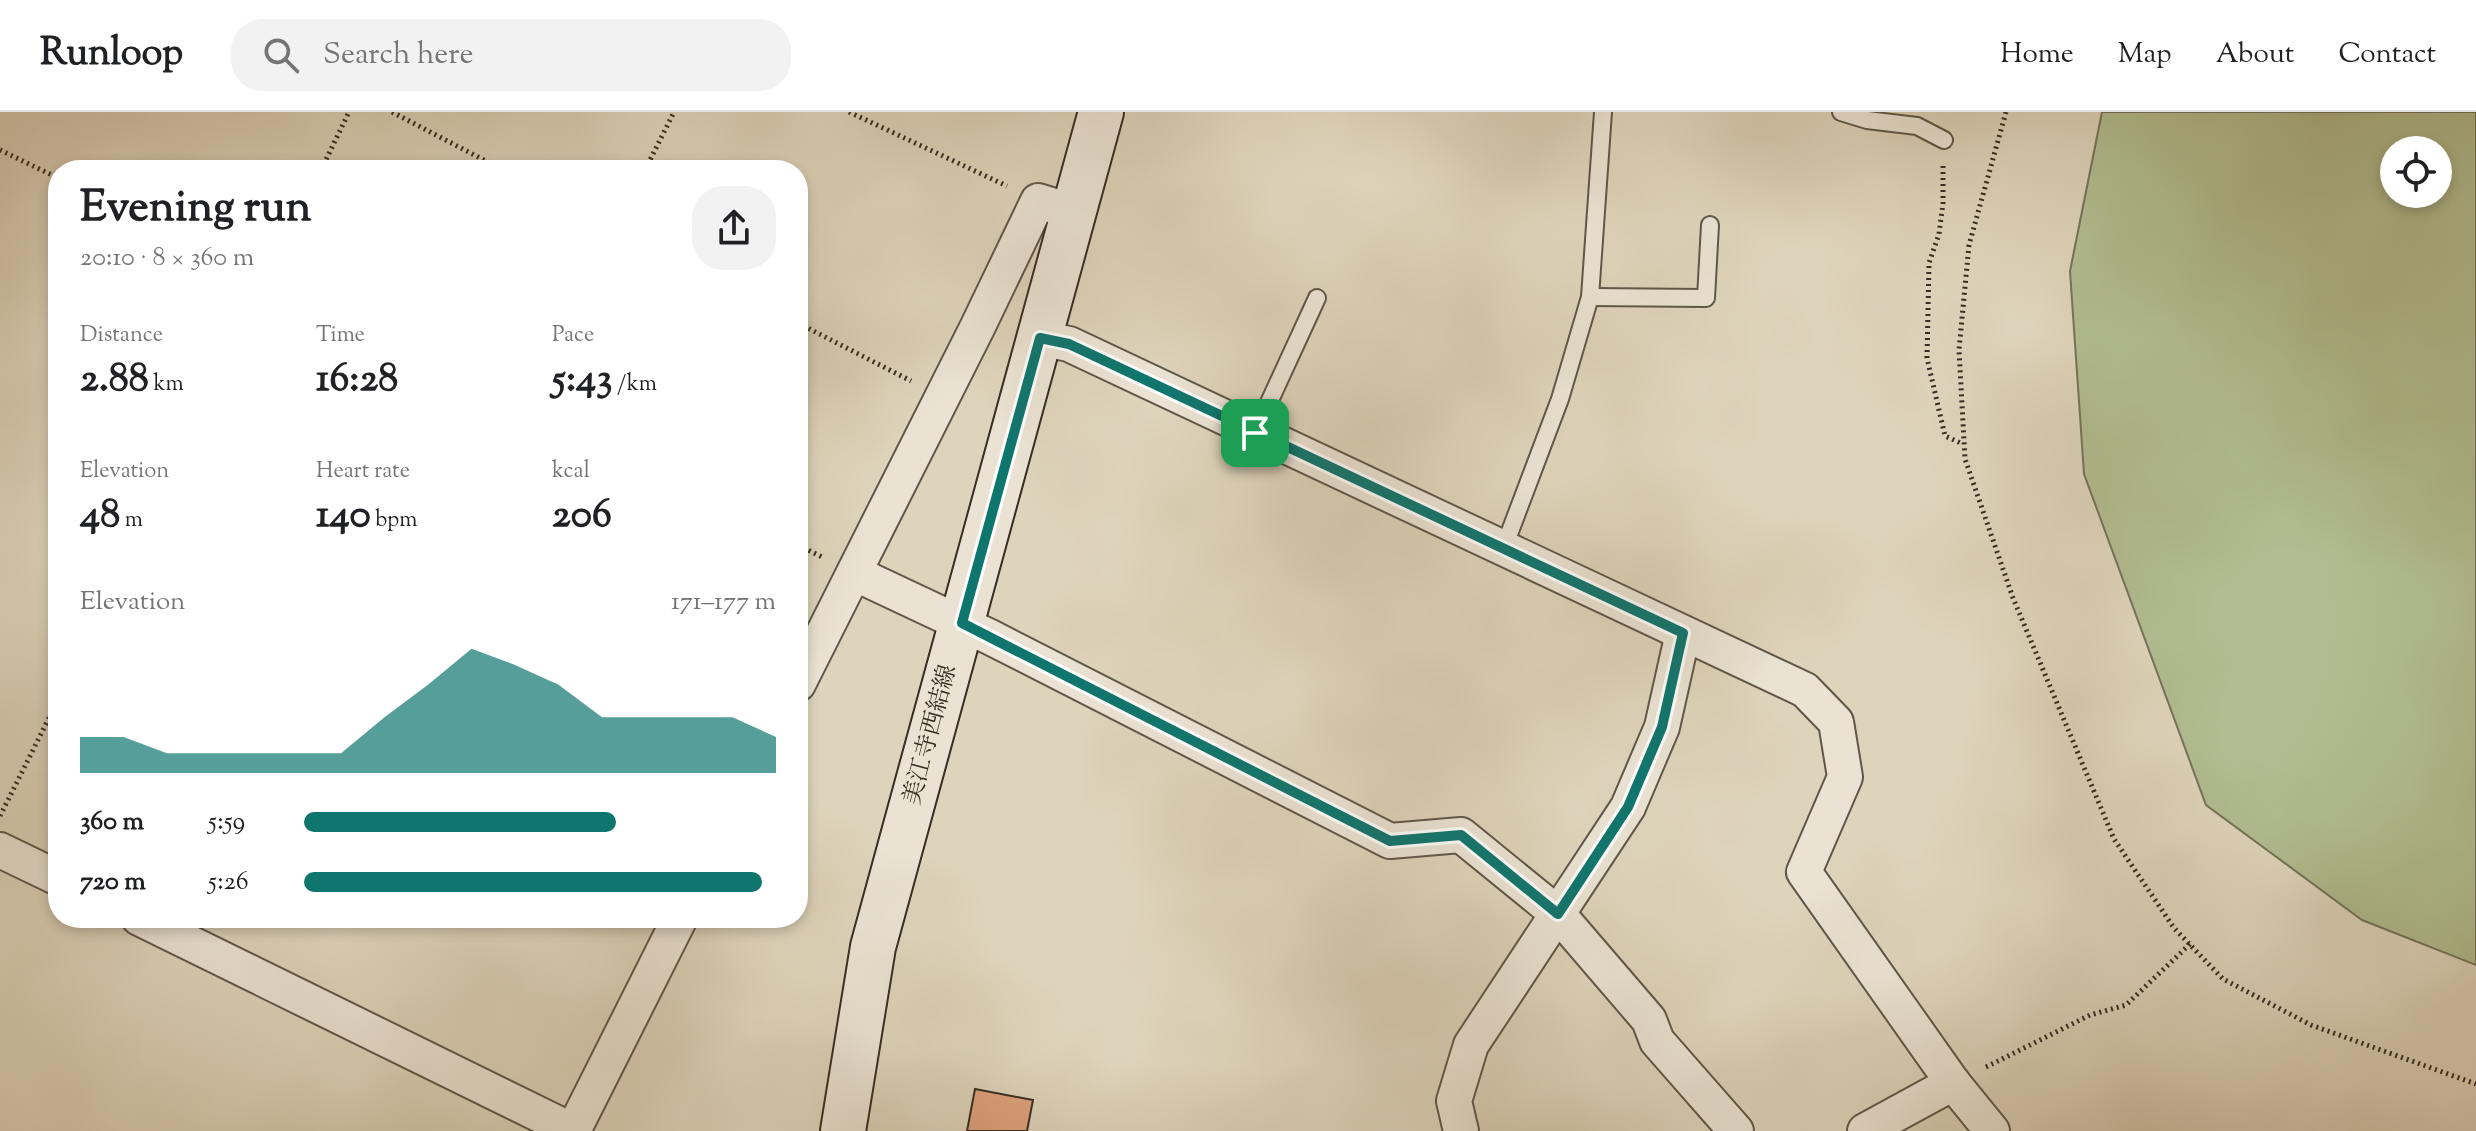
<!DOCTYPE html>
<meta charset="utf-8">
<style>
:root{--surface:#fff;--page:#f2f2f2;--text:#202124;--muted:#757577;--line:#e0e0e0;--accent:#0f766e}
body{margin:0;font-family:"Sorts Mill Goudy","Noto Serif JP",serif;background:var(--page);color:var(--text);height:100vh;display:flex;flex-direction:column;font-size:30px;white-space:nowrap}
*{box-sizing:border-box;margin:0}
p{font-size:26px;color:var(--muted)}
.icon{flex:none;width:44px;height:44px;fill:none;stroke:currentColor;stroke-width:2;stroke-linecap:round;stroke-linejoin:round}
.map{position:relative;flex:1;overflow:hidden}
.sheet{position:absolute;left:48px;top:48px;width:760px;height:768px;display:flex;flex-direction:column;background:var(--surface);border-radius:32px;box-shadow:0 4px 12px #0003}
.sheet>*{flex:none}
.tools{position:absolute;left:2380px;top:24px;display:grid;gap:16px}
.tools a{display:grid;place-items:center;width:72px;height:72px;border-radius:50%;background:var(--surface);box-shadow:0 4px 12px #0003;font-size:40px}
.pin{position:absolute;display:grid;place-items:center;width:68px;height:68px;color:#fff;margin:-34px;border-radius:16px;box-shadow:0 4px 12px #0006}
.round{display:grid;place-items:center;flex:none;width:84px;height:84px;border-radius:32px;background:var(--page)}
.headline{display:flex;align-items:center;justify-content:space-between;height:136px;padding:0 32px}
h1{font-size:44px;font-weight:800;line-height:60px}
.metrics{display:grid;grid-template-columns:repeat(3,1fr);gap:12px;height:136px;padding:8px 32px}
.metrics div{display:grid;align-content:center}
.metrics b{font-size:40px;font-weight:800}
.metrics small{font-size:22px;font-weight:400}
.metrics p{font-size:22px}
.chart{height:224px;padding:16px 32px}
.chart p{display:flex;justify-content:space-between}
.chart svg{width:100%;height:144px;margin-top:8px;fill:var(--accent);opacity:.7}
ul{padding:0 32px;list-style:none;font-size:26px}
li{display:grid;grid-template-columns:128px 96px 1fr;align-items:center;height:60px}
li i{height:20px;border-radius:10px;background:var(--accent)}
header{display:flex;align-items:center;gap:48px;box-sizing:border-box;height:112px;padding:0 40px;background:var(--surface);border-bottom:2px solid var(--line)}
header strong{font-size:38px}
nav{display:flex;gap:44px;margin-inline-start:auto;font-size:28px}
.search{width:560px;height:72px;background:var(--page);display:flex;align-items:center;gap:20px;box-sizing:border-box;padding:0 28px;border-radius:32px;color:var(--muted);font-size:30px}
.map>svg:first-child{display:block}
.green{fill:#b1bd90;stroke:#74755a;stroke-width:2;fill-rule:evenodd}
.building{fill:#dda27d;stroke:#362d24;stroke-width:2}
.lines{fill:none;stroke-linecap:round;stroke-linejoin:round}
.service-casing{stroke:#60574a;stroke-width:20}
.minor-casing{stroke:#60574a;stroke-width:38}
.secondary-casing{stroke:#362d24;stroke-width:48}
.path{stroke:#362d24;stroke-width:5;stroke-dasharray:2 4;stroke-linecap:butt}
.service{stroke:#eae3d3;stroke-width:16}
.minor{stroke:#eae3d3;stroke-width:34}
.secondary{stroke:#eae3d3;stroke-width:44}
.route-casing{stroke:#fff;stroke-width:16}
.route{stroke:#0f766e;stroke-width:10}
.labels{text-anchor:middle;dominant-baseline:central;stroke-width:7;stroke-linejoin:round;paint-order:stroke}
.street-label{font-size:24px;fill:#362d24;stroke:#eae3d3}
</style>
<header>
<strong>Runloop</strong>
<div class="search"><svg class="icon" aria-label="search" viewBox="0 0 24 24"><circle cx="10" cy="10" r="6"/><path d="M15 15l6 6"/></svg>Search here</div>
<nav><a>Home</a><a>Map</a><a>About</a><a>Contact</a></nav>
</header>
<div class="map">
<svg width="2476" height="1019" viewBox="0 0 2476 1019">
<rect width="100%" height="100%" fill="#ded4bb"/>
<filter id="stains"><feTurbulence type="fractalNoise" baseFrequency=".0025" numOctaves="4"/><feColorMatrix values="0 0 0 0 .2 0 0 0 0 .09 0 0 0 0 .02 0 0 0 .5 -.17"/></filter>
<radialGradient id="worn" r=".72"><stop offset=".6" stop-color="#630" stop-opacity="0"/><stop offset="1" stop-color="#630" stop-opacity=".3"/></radialGradient>
<path class="green" d="M 2102,0 L 2476,0 L 2476,853 L 2362,808 L 2206,693 L 2084,362 L 2070,159 ZM 2394,38 L 2438,38 L 2438,82 L 2394,82 Z"/>
<path class="building" d="M 975,977 L 1033,988 L 1027,1019 L 967,1019 Z"/>
<g class="lines">
<defs>
<g id="service">
<path d="M 1841,0 L 1867,8 L 1917,14 L 1944,28"/>
<path d="M 1590,185 L 1706,186 L 1710,113"/>
<path d="M 1255,321 L 1317,186"/>
<path d="M 1503,438 L 1560,287 L 1590,185 L 1603,0"/>
</g>
<g id="minor">
<path d="M 1040,226 L 1069,232 L 1805,578 L 1836,610 L 1845,665 L 1804,760 L 1953,971 L 1992,1019"/>
<path d="M 854,461 L 990,525 L 1390,729 L 1461,723 L 1558,802 L 1649,908 L 1657,929 L 1736,1019"/>
<path d="M 798,572 L 978,214 L 1038,89 L 1074,100"/>
<path d="M 0,738 L 58,766"/>
<path d="M 139,806 L 573,1019"/>
<path d="M 573,1019 L 680,806"/>
<path d="M 1461,1019 L 1454,989 L 1471,933 L 1628,695 L 1662,615 L 1683,521"/>
<path d="M 1865,1019 L 1953,971"/>
</g>
<path id="secondary" d="M 843,1019 L 873,835 L 1101,0"/>
</defs>
<use href="#service" class="service-casing"/>
<use href="#minor" class="minor-casing"/>
<use href="#secondary" class="secondary-casing"/>
<g class="path">
<path d="M 392,0 L 503,58"/>
<path d="M 849,0 L 1007,74"/>
<path d="M 2006,0 L 1969,133 L 1959,238 L 1965,347 L 2013,486 L 2114,727 L 2174,816 L 2223,867 L 2311,913 L 2476,972"/>
<path d="M 0,38 L 58,66"/>
<path d="M 1943,54 L 1943,91 L 1939,122 L 1929,151 L 1927,246 L 1945,324 L 1963,332"/>
<path d="M 321,58 L 349,0"/>
<path d="M 645,58 L 674,0"/>
<path d="M 798,211 L 911,269"/>
<path d="M 798,433 L 822,445"/>
<path d="M 0,704 L 58,588"/>
<path d="M 1986,955 L 2090,903 L 2126,893 L 2190,832"/>
</g>
<use href="#service" class="service"/>
<use href="#minor" class="minor"/>
<use href="#secondary" class="secondary"/>
</g>
<g class="lines">
<defs>
<path id="route" d="M 1040,226 L 1069,232 L 1683,521 L 1662,615 L 1628,695 L 1558,802 L 1461,723 L 1390,729 L 962,511 Z"/>
</defs>
<use href="#route" class="route-casing"/>
<use href="#route" class="route"/>
</g>
<g class="labels">
<g class="street-label">
<text transform="translate(931 623) rotate(-75)">美江寺西結線</text>
</g>
</g>
<rect width="100%" height="100%" filter="url(#stains)"/>
<rect width="100%" height="100%" fill="url(#worn)"/>
</svg>
<div class="tools">
<a><svg class="icon" aria-label="locate" viewBox="0 0 24 24"><circle cx="12" cy="12" r="6"/><path d="M12 2v4M12 18v4M2 12h4M18 12h4"/></svg></a>
</div>
<div class="pin" style="left:1255px;top:321px;background:#1e9e55"><svg class="icon" aria-label="arrive" viewBox="0 0 24 24"><path d="M6 21V4h12l-3 4 3 4H6"/></svg></div>
<section class="sheet">
<div class="headline"><div><h1>Evening run</h1><p>20:10 · 8 × 360 m</p></div><a class="round"><svg class="icon" aria-label="share" viewBox="0 0 24 24"><path d="M12 15V3M7 8l5-5 5 5M5 13v7h14v-7"/></svg></a></div>
<div class="metrics">
<div><p>Distance</p><b>2.88<small> km</small></b></div>
<div><p>Time</p><b>16:28</b></div>
<div><p>Pace</p><b>5:43<small> /km</small></b></div>
</div>
<div class="metrics">
<div><p>Elevation</p><b>48<small> m</small></b></div>
<div><p>Heart rate</p><b>140<small> bpm</small></b></div>
<div><p>kcal</p><b>206</b></div>
</div>
<div class="chart"><p><span>Elevation</span>171–177 m</p>
<svg viewBox="0 0 160 44" preserveAspectRatio="none"><path d="M0 44V33L10 33L20 38L30 38L40 38L50 38L60 38L70 27L80 17L90 6L100 11L110 17L120 27L130 27L140 27L150 27L160 33V44z"/></svg>
</div>
<ul>
<li><b>360 m</b>5:59<i style="width:66%"></i></li>
<li><b>720 m</b>5:26<i style="width:97%"></i></li>
</ul>
</section>
</div>
